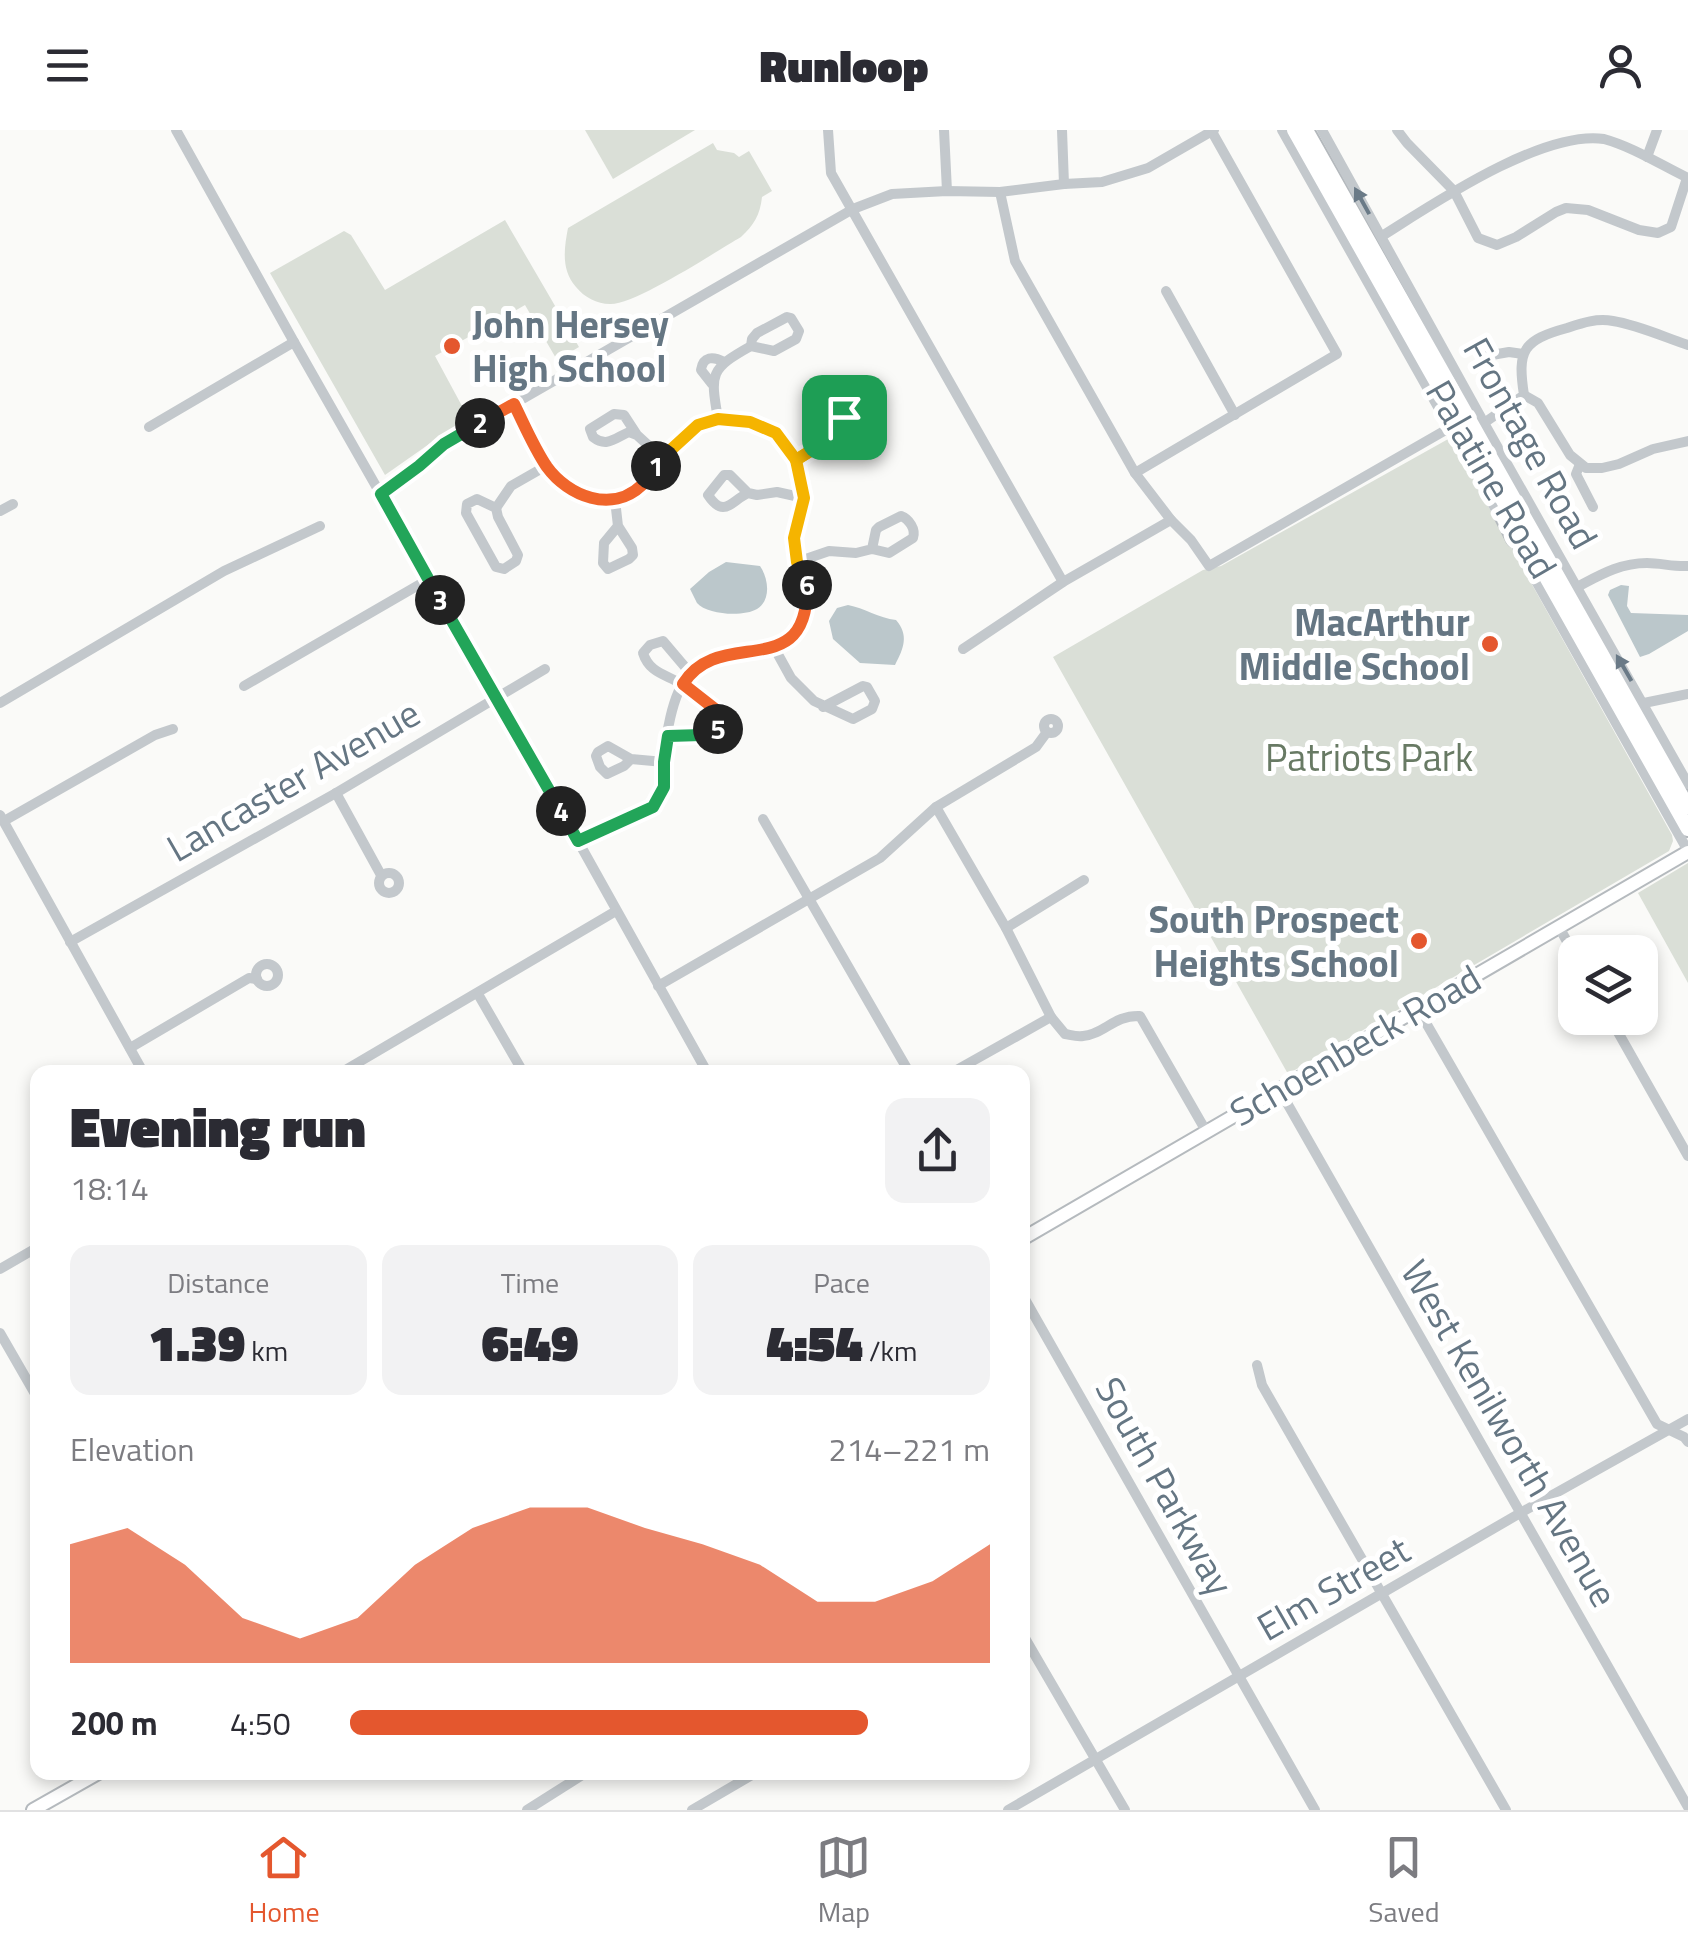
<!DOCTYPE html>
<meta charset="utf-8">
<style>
:root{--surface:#fff;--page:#f2f2f3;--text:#2b2b33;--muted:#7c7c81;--line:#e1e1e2;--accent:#e4572e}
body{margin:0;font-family:"Titillium Web",sans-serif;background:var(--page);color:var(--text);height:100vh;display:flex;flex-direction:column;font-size:38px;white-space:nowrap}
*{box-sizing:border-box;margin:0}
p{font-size:32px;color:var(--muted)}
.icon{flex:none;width:55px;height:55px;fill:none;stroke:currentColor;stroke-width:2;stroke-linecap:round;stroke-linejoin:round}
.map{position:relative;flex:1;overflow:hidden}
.panel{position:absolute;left:30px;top:935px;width:1000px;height:715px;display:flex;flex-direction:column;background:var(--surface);border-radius:20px;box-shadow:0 5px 15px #0003}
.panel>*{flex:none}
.tools{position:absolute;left:1558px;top:805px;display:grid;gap:20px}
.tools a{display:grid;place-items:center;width:100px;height:100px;border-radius:20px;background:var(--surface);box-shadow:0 5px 15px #0003;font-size:50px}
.pin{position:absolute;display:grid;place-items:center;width:85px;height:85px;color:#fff;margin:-42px;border-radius:20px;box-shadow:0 5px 15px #0006}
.km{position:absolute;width:50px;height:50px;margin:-25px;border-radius:50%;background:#222;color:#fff;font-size:28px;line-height:50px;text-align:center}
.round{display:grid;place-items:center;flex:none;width:105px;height:105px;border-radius:20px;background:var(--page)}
.head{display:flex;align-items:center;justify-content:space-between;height:170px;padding:0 40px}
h1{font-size:55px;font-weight:800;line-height:75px}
.figures{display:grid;grid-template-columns:repeat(3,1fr);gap:15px;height:170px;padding:10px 40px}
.figures div{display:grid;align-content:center;border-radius:20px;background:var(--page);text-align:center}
.figures b{font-size:50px;font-weight:800}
.figures small{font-size:28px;font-weight:400}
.figures p{font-size:28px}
.chart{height:280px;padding:20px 40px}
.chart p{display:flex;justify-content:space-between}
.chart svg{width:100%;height:180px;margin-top:10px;fill:var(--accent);opacity:.7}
ul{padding:0 40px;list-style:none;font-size:32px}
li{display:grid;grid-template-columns:160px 120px 1fr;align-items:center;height:75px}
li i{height:25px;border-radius:12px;background:var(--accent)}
header{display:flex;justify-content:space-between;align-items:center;height:130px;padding:0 40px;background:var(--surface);font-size:45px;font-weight:800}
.dock{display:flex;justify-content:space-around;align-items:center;height:140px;border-top:2px solid var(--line);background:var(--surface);font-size:28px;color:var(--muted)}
.dock a{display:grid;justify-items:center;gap:5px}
.dock .on{color:var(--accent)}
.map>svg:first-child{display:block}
.green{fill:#dadfd7}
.water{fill:#bbc7cb}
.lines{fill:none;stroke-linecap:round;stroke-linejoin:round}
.major-casing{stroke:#b5babe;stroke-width:16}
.highway-casing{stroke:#b4b9bd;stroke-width:18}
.minor{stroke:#c3c8cc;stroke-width:10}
.major{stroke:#fff;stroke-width:12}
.highway{stroke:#fff;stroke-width:14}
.oneway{fill:#6a7a87}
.split-1-casing{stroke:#fff;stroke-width:20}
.split-2-casing{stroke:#fff;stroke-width:20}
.split-3-casing{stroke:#fff;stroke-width:20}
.split-4-casing{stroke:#fff;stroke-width:20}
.split-5-casing{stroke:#fff;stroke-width:20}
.split-6-casing{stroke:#fff;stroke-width:20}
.split-7-casing{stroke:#fff;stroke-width:20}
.split-1{stroke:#f5b400;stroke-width:12}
.split-2{stroke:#f0652b;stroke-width:12}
.split-3{stroke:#22a559;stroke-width:12}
.split-4{stroke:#22a559;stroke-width:12}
.split-5{stroke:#22a559;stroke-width:12}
.split-6{stroke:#f0652b;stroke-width:12}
.split-7{stroke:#f5b400;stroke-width:12}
.poi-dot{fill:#e4572e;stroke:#fff;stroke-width:4}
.labels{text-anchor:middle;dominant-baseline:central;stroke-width:10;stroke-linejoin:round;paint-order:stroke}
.poi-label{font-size:38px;font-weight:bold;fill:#657683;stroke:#fff;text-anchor:end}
.street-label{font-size:38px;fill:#657683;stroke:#fff}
.park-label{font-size:38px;fill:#687a64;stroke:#fff}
</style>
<header><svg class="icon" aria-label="menu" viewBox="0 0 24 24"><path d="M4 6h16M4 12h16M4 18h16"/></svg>Runloop<svg class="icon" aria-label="person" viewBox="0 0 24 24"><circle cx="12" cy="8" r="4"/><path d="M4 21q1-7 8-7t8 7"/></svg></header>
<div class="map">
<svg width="1688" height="1680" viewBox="0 0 1688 1680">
<rect width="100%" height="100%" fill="#fafaf8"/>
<g class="green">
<path d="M 585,0 L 695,0 L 613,49 Z"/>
<path d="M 713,13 L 717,20 L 734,23 L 739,27 L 749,21 L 772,61 L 762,67 C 760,85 754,95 741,107 C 715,122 635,175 610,174 C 597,174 584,167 576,157 C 561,140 564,119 568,98 Z"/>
<path d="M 505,90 L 579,217 L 557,230 L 525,175 L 435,226 L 469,289 L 442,305 L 385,345 L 270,143 L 344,101 L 351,105 L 385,160 Z"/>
<path d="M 1450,308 L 1672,705 L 1673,711 L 1669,721 L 1288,944 L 1053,527 L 1203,440 L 1221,436 Z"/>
<path d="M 1688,733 L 1688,853 L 1638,763 Z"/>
</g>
<g class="water">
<path d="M 726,432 L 760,436 C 768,447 772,470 757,479 C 744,487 707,485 697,473 C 696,471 691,461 690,459 L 709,442 Z"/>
<path d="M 1621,455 L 1629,456 L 1627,476 L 1631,483 L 1688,485 L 1688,501 L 1649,524 L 1640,527 L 1608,465 L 1610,460 Z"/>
<path d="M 848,475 C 864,478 879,488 896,490 C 909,505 904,518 895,535 L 860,533 L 833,509 L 829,491 L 837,478 Z"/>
</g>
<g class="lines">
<defs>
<g id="major">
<path d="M 1022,1109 L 1688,722"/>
<path d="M 33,1680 L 100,1642"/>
</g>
<g id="highway">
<path d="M 1294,0 L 1688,699"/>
<path d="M 1306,0 L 1688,677"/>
<path d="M 1503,387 L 1514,409"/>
</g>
</defs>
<use href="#major" class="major-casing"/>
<use href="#highway" class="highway-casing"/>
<g class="minor">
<path d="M 176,0 L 294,212 L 578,711 L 707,942"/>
<path d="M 828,0 L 831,43 L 1063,452"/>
<path d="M 944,0 L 947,61"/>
<path d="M 1062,0 L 1064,54"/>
<path d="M 1282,0 L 1688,721"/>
<path d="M 1322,0 L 1484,293 L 1688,654"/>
<path d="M 1397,0 L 1407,13 L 1454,61 L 1478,108 L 1497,115 L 1516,107 L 1556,82 L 1566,78 L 1588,80 L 1639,100 L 1658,103 L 1671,97 L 1687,48"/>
<path d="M 1647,27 L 1657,0"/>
<path d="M 1000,62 L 1015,131 L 1135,343 L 1171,390 L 1191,410 L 1209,436 L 1451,297"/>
<path d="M 1382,106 C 1433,74 1542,0 1604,9 C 1633,17 1661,35 1688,48"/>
<path d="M 1166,161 L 1235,285"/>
<path d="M 1486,226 L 1509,222 L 1523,224"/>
<path d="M 712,254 L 701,240 C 703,226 713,226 724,232"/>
<path d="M 1524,265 L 1538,273 L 1570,325 L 1586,338 L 1602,338 L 1619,334 L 1653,319 L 1688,311"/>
<path d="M 514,274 C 524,294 533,316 546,335 C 566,366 604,380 637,359 C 647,352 653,339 661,330 C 691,293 721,279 766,299 C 790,309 800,338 803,361 C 805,379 793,396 794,413 C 795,429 805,442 807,457 C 809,471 802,497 792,507 C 766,533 721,510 688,546 C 672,564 665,609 664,633 C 663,648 666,663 654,676 C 646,684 592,705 578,711"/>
<path d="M 718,289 C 710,243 710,239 751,216 L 752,209 L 757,203 L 787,187 L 791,188 L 799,201 L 796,209 L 774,221 L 751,216"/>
<path d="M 1484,293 L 1524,265 C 1517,220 1523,210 1567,198 C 1582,193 1596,188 1613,191 C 1638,195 1664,207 1688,215"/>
<path d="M 149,297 L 294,212"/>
<path d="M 637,305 L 629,302 C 615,308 607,318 593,307 L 590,299 L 614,284 L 624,285 L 637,305 L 662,328"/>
<path d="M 795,329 L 820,315 C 835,320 842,317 855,309 L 857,303 L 850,289 C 833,284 821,299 820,315"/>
<path d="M 1580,334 L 1576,344 L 1593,377"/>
<path d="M 1135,343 L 1337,224 L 1211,0"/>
<path d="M 748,363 L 730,345 L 724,345 L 708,365 C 724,389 731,371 748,363 L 757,365 L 777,362 L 804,368"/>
<path d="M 381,364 L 419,336 L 444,314 L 853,79 L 892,64 L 947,61 L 1000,62 L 1064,54 L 1102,52 L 1148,38 L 1214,0"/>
<path d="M 477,369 L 496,378 L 498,387 L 518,425 L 516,431 L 504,439 L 496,437 L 466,383 L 467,374 Z"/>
<path d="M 615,370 L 618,396 L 632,418 L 633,425 L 629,429 L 608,439 L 603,433 L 604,413 L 618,396"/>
<path d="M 496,378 L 511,356 L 546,336"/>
<path d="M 0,381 L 13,374"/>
<path d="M 797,432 L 829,421 L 856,423 L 872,419 L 889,423 L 913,408 C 916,399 909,389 901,386 L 879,397 L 876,400 L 872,419"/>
<path d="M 1577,457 C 1600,445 1620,433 1647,433 C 1661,433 1674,437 1688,436"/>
<path d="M 775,519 L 791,548 L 814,571 L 853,589 L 872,579 L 875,571 L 867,557 L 863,556 L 823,577"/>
<path d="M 963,519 L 1063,452 L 1171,390"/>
<path d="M 244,556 L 429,449"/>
<path d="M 0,573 L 224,441 L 320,396"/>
<path d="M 1644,573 L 1688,564"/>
<circle cx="1051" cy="596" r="7"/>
<path d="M 668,606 C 687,605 724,612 720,583 C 710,571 695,560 680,553 C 664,544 649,542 643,523 L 650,515 L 663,511 L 691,544"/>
<path d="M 631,629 L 624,636 L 607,644 L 600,637 L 596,626 L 598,622 L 608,616 L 631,629 L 664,632"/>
<path d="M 336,663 L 381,745"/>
<path d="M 936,677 L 1006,798 L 1051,887 L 1065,904 C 1071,905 1077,907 1083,906 C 1105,904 1113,885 1140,886 L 1206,1001"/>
<path d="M 0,685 L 143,942"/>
<path d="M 763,689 L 909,942"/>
<path d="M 4,691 L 155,605 L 173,599"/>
<circle cx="389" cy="753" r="10"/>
<path d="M 1559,797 L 1575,826"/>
<path d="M 1006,798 L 1084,750"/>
<path d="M 70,812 L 336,663 L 545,539"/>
<circle cx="267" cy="845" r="11"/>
<path d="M 658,856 L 880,728 L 936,677 L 1036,617 L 1047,602"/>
<path d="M 478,864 L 523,942"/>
<path d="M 1418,879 L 1657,1294 L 1684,1307 L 1688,1312"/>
<path d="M 1610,888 L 1688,1026"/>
<path d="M 130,918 L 249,848 L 257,849"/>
<path d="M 342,942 L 616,781"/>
<path d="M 953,942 L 1051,887"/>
<path d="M 1279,959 L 1688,1677"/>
<path d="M 0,1139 L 38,1117"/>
<path d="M 1022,1164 L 1315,1680"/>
<path d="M 0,1203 L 38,1269"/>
<path d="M 1257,1235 L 1262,1255 L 1506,1680"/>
<path d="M 1022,1503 L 1125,1680"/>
<path d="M 527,1680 L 587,1642"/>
<path d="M 692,1680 L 757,1642"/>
<path d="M 1008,1680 L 1522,1382 L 1688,1289"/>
</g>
<use href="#major" class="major"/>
<use href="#highway" class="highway"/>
</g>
<defs><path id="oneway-solid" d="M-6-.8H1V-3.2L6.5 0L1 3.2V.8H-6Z" transform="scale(2.5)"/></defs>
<g class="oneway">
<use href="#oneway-solid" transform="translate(1362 71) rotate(-119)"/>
<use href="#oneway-solid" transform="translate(1624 538) rotate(-120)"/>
</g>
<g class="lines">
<defs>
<path id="split-1" d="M 656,336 L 662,328 L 698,295 L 718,289 L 750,292 L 776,303 L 796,330 L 820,315 L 822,300 L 844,287"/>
<path id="split-2" d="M 480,293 L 514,274 C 524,294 534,318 547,337 C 568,366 612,384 642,355 C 647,350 651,342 656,336"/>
<path id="split-3" d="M 440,470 L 381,364 L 419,336 L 444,314 L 480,293"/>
<path id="split-4" d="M 440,470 L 561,681"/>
<path id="split-5" d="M 561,681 L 578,711 L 653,677 L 664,657 L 664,632 L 668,606 L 702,605 L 718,599"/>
<path id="split-6" d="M 718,599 L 722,594 L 720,583 L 683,554 C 720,494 809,556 807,455"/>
<path id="split-7" d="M 807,455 L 797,432 L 794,408 L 804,368 L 796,330 L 820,315 L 834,319 L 855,309 L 857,303 L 850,289 L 844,287"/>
</defs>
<use href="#split-1" class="split-1-casing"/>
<use href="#split-2" class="split-2-casing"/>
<use href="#split-3" class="split-3-casing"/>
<use href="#split-4" class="split-4-casing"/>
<use href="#split-5" class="split-5-casing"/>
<use href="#split-6" class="split-6-casing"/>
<use href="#split-7" class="split-7-casing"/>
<use href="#split-1" class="split-1"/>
<use href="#split-2" class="split-2"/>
<use href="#split-3" class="split-3"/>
<use href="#split-4" class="split-4"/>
<use href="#split-5" class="split-5"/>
<use href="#split-6" class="split-6"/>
<use href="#split-7" class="split-7"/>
</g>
<g class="poi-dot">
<circle cx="452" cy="216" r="10"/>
<circle cx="1490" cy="514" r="10"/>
<circle cx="1419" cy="811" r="10"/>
</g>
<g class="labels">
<g class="poi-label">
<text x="472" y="194" text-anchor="start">John Hersey<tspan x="472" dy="44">High School</tspan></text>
<text x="1470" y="492">MacArthur<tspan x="1470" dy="44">Middle School</tspan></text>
<text x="1399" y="789">South Prospect<tspan x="1399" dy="44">Heights School</tspan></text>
</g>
<g class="street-label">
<text transform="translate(1531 313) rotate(61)">Frontage Road</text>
<text transform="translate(1492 349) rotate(60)">Palatine Road</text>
<text transform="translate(293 650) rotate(-30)">Lancaster Avenue</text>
<text transform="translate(1355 915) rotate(-30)">Schoenbeck Road</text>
<text transform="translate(1510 1303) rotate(60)">West Kenilworth Avenue</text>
<text transform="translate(1165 1356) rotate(61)">South Parkway</text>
<text transform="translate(1333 1458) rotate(-30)">Elm Street</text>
</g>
<g class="park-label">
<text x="1369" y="627">Patriots Park</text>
</g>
</g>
</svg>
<div class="tools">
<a><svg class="icon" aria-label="layers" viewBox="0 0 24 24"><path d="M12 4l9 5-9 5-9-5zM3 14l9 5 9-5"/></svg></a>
</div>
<div class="pin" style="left:844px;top:287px;background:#1e9e55"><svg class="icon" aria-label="arrive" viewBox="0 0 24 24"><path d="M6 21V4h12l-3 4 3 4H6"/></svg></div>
<b class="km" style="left:656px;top:336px">1</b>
<b class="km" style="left:480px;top:293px">2</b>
<b class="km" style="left:440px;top:470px">3</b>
<b class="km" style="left:561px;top:681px">4</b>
<b class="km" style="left:718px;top:599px">5</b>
<b class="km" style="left:807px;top:455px">6</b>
<section class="panel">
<div class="head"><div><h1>Evening run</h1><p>18:14</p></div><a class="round"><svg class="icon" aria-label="share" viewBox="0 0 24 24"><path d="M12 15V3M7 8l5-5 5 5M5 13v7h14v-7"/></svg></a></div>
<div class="figures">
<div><p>Distance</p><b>1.39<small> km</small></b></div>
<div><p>Time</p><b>6:49</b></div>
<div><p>Pace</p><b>4:54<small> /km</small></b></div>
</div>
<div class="chart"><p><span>Elevation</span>214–221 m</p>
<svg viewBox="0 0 160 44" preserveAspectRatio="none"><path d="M0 44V15L10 11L20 20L30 33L40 38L50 33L60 20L70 11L80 6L90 6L100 11L110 15L120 20L130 29L140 29L150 24L160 15V44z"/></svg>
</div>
<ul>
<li><b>200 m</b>4:50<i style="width:81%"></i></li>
</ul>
</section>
</div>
<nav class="dock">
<a class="on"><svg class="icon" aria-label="home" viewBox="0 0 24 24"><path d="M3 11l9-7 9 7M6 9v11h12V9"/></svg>Home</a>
<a><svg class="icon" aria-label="map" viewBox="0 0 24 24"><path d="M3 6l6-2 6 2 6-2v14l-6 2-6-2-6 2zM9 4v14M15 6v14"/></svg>Map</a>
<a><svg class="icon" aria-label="saved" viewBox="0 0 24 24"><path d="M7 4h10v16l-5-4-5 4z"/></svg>Saved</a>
</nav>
